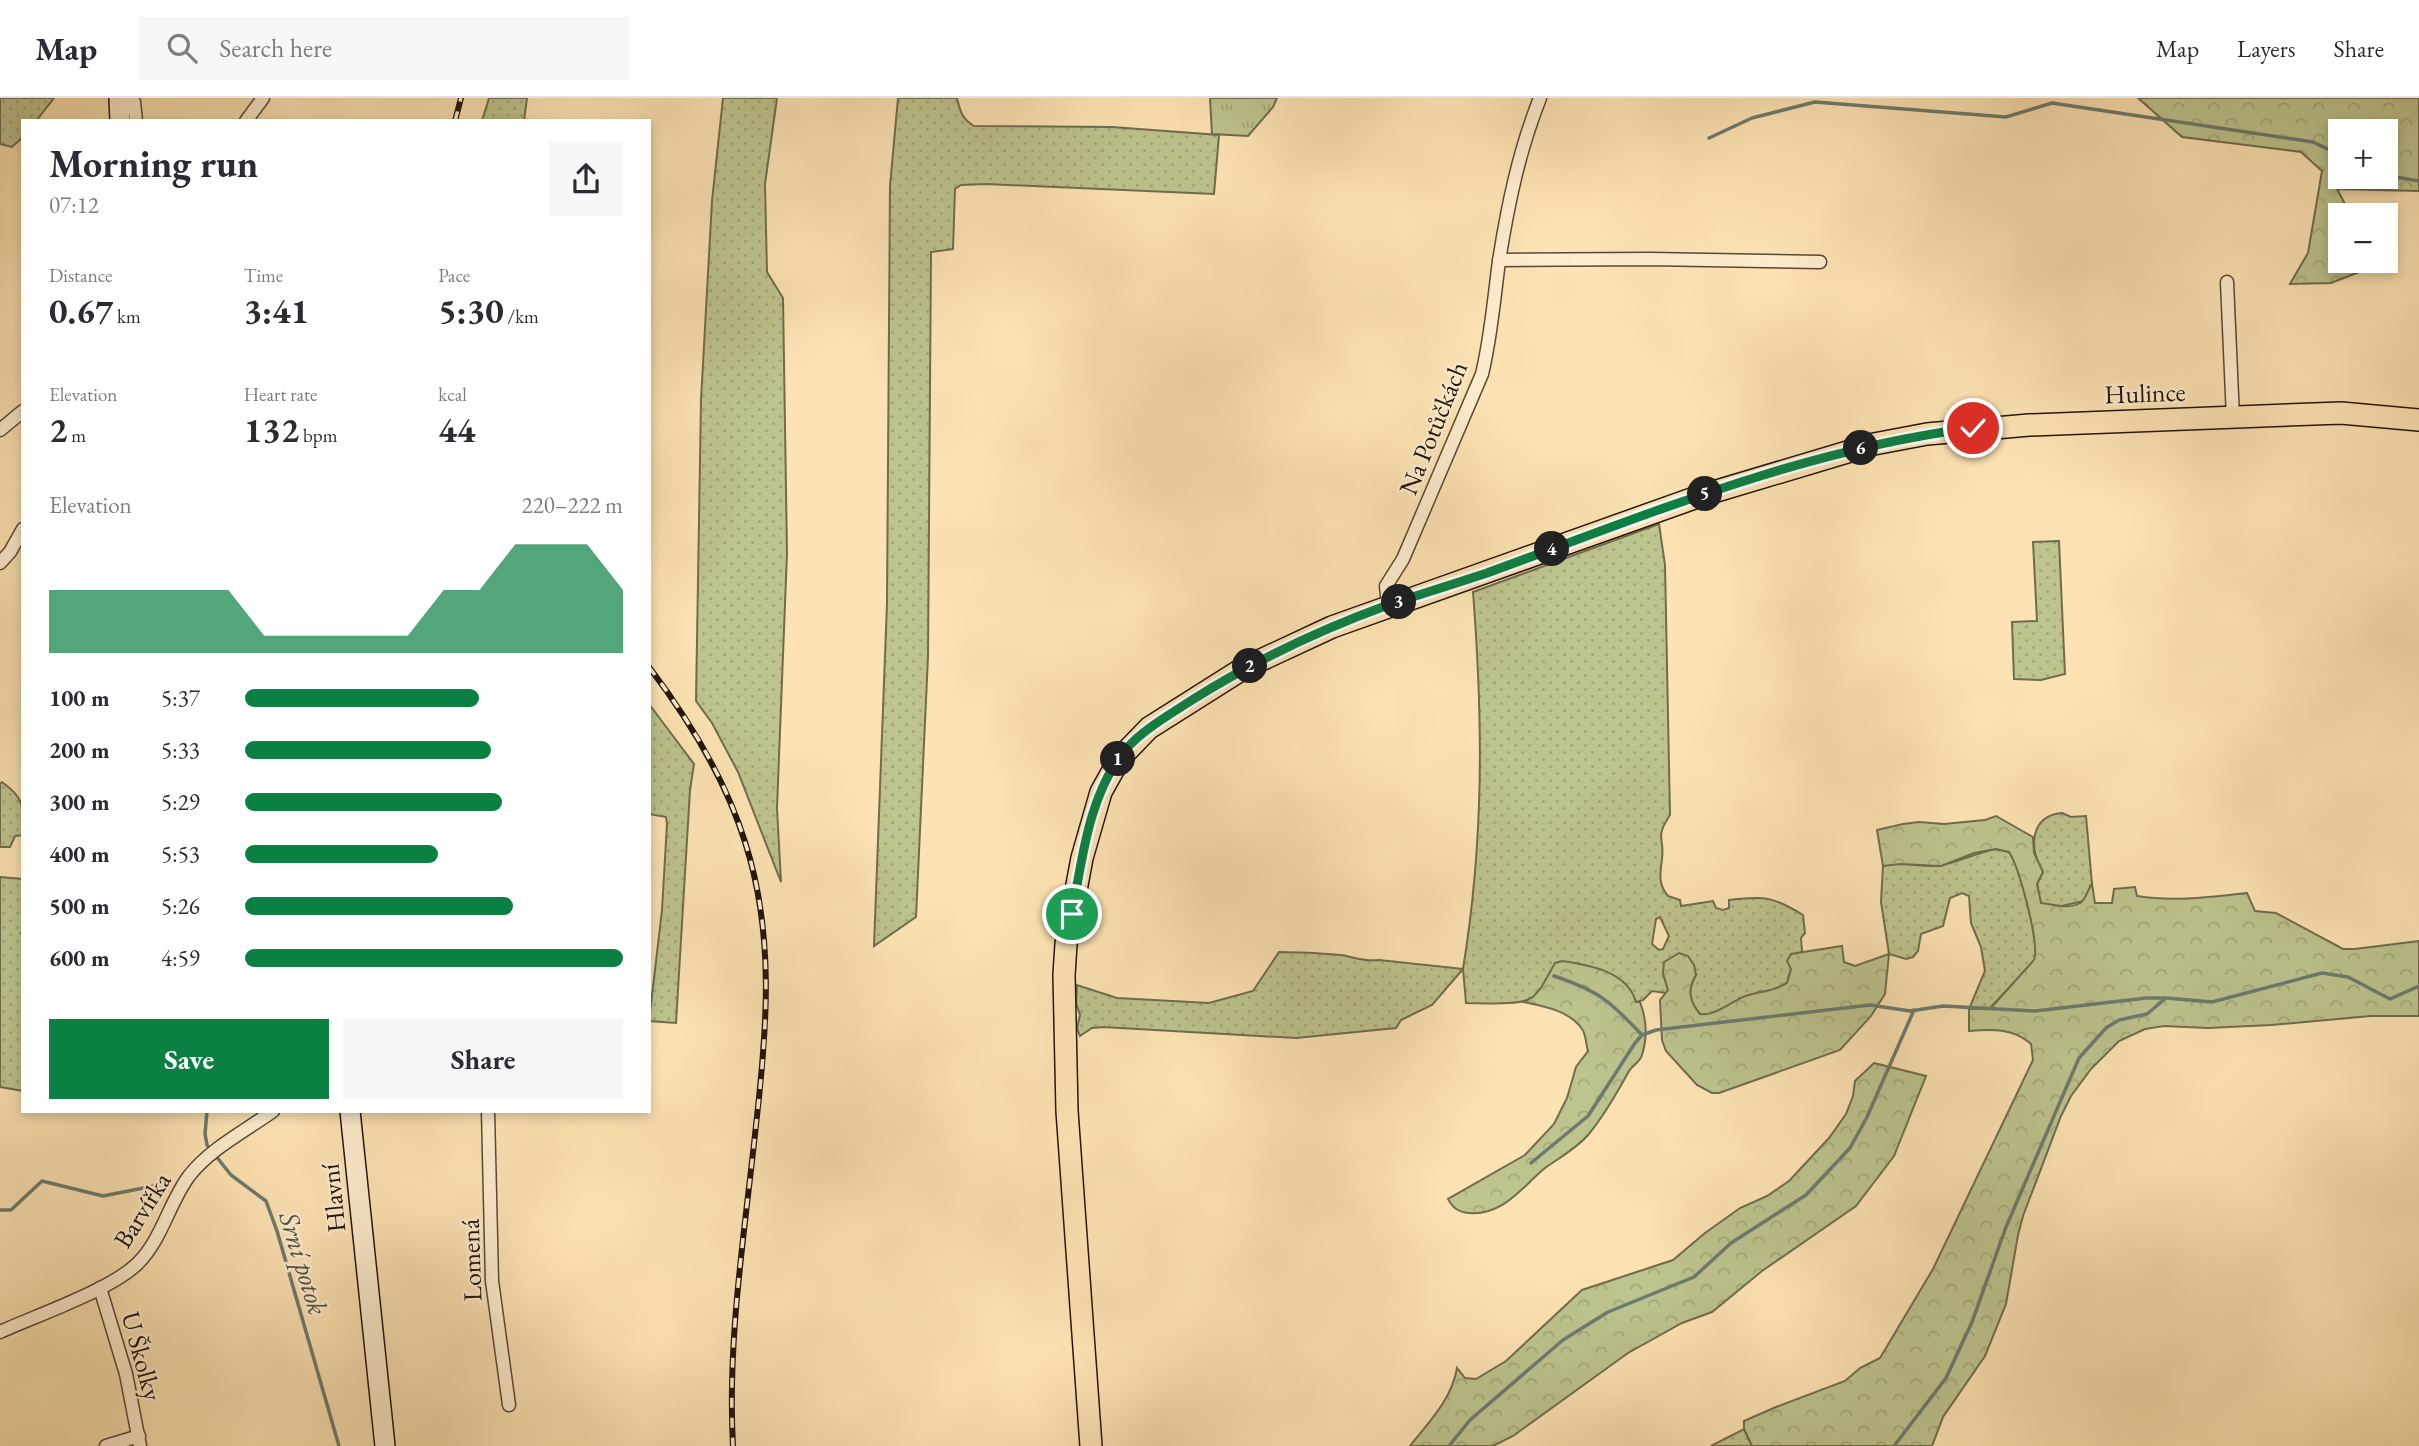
<!DOCTYPE html>
<meta charset="utf-8">
<style>
:root{--surface:#fff;--page:#f7f7f7;--text:#2b2b33;--muted:#7c7c81;--line:#e1e1e2;--accent:#0b8043}
body{margin:0;font-family:"EB Garamond",serif;background:var(--page);color:var(--text);height:100vh;display:flex;flex-direction:column;font-size:26px;white-space:nowrap}
*{box-sizing:border-box;margin:0}
p{font-size:23px;color:var(--muted)}
.icon{flex:none;width:38px;height:38px;fill:none;stroke:currentColor;stroke-width:2;stroke-linecap:round;stroke-linejoin:round}
.map{position:relative;flex:1;overflow:hidden}
.panel{position:absolute;left:21px;top:21px;width:630px;height:994px;display:flex;flex-direction:column;background:var(--surface);border-radius:0px;box-shadow:0 4px 10px #0003}
.panel>*{flex:none}
.tools{position:absolute;left:2328px;top:21px;display:grid;gap:14px}
.tools a{display:grid;place-items:center;width:70px;height:70px;border-radius:0px;background:var(--surface);box-shadow:0 4px 10px #0003;font-size:35px}
.pin{position:absolute;display:grid;place-items:center;width:60px;height:60px;color:#fff;margin:-30px;border:4px solid #fff;border-radius:50%;box-shadow:0 2px 7px #0007}
.km{position:absolute;width:35px;height:35px;margin:-18px;border-radius:50%;background:#222;color:#fff;font-size:19px;line-height:35px;text-align:center}
.round{display:grid;place-items:center;flex:none;width:74px;height:74px;border-radius:0px;background:var(--page)}
.headline{display:flex;align-items:center;justify-content:space-between;height:119px;padding:0 28px}
h1{font-size:38px;font-weight:700;line-height:52px}
.figures{display:grid;grid-template-columns:repeat(3,1fr);gap:10px;height:119px;padding:7px 28px}
.figures div{display:grid;align-content:center}
.figures b{font-size:35px;font-weight:700}
.figures small{font-size:19px;font-weight:400}
.figures p{font-size:19px}
.chart{height:196px;padding:14px 28px}
.chart p{display:flex;justify-content:space-between}
.chart svg{width:100%;height:126px;margin-top:7px;fill:var(--accent);opacity:.7}
.action{display:flex;gap:14px;margin-top:auto;padding:14px 28px}
.action a{flex:1;height:80px;border-radius:0px;background:var(--accent);color:#fff;font-size:28px;font-weight:700;line-height:80px;text-align:center}
.action a+a{background:var(--page);color:var(--text)}
ul{padding:0 28px;list-style:none;font-size:23px}
li{display:grid;grid-template-columns:112px 84px 1fr;align-items:center;height:52px}
li i{height:18px;border-radius:9px;background:var(--accent)}
header{display:flex;align-items:center;gap:42px;box-sizing:border-box;height:98px;padding:0 35px;background:var(--surface);border-bottom:2px solid var(--line)}
header strong{font-size:33px}
nav{display:flex;gap:38px;margin-inline-start:auto;font-size:24px}
.search{width:490px;height:63px;background:var(--page);display:flex;align-items:center;gap:18px;box-sizing:border-box;padding:0 24px;border-radius:0px;color:var(--muted);font-size:26px}
.map>svg:first-child{display:block}
.grass{fill:url(#grass-dots);stroke:#706c4d;stroke-width:2;fill-rule:evenodd}
.forest{fill:url(#forest-crowns);stroke:#706c4d;stroke-width:2;fill-rule:evenodd}
.park{fill:url(#park-tufts);stroke:#706c4d;stroke-width:2}
.lines{fill:none;stroke-linecap:round;stroke-linejoin:round}
.stream{stroke:#6d7a6f;stroke-width:3.5}
.street-casing{stroke:#594836;stroke-width:15}
.secondary-casing{stroke:#22140c;stroke-width:22}
.primary-casing{stroke:#22140c;stroke-width:24}
.street{stroke:#feedce;stroke-width:12}
.secondary{stroke:#feedce;stroke-width:19}
.primary{stroke:#fde3b3;stroke-width:21}
.rail-casing{stroke:#22140c;stroke-width:6}
.rail{stroke:#feedce;stroke-width:3.5;stroke-dasharray:10;stroke-linecap:butt}
.route-casing{stroke:#fff;stroke-width:14}
.route{stroke:#0b8043;stroke-width:9}
.labels{text-anchor:middle;dominant-baseline:central;stroke-width:5;stroke-linejoin:round;paint-order:stroke}
.street-label{font-size:26px;fill:#22140c;stroke:#feedce}
.water-label{font-size:28px;font-style:italic;fill:#4e5046;stroke:#feedce}
</style>
<header>
<strong>Map</strong>
<div class="search"><svg class="icon" aria-label="search" viewBox="0 0 24 24"><circle cx="10" cy="10" r="6"/><path d="M15 15l6 6"/></svg>Search here</div>
<nav><a>Map</a><a>Layers</a><a>Share</a></nav>
</header>
<div class="map">
<svg width="2419" height="1348" viewBox="0 0 2419 1348">
<defs>
<pattern id="grass-dots" width="8" height="8" patternUnits="userSpaceOnUse" patternTransform="scale(1.75)"><rect width="8" height="8" fill="#bdc48e"/><path d="M2 2h.1M6 6h.1" fill="none" stroke="#a2a879" stroke-width="1.8" stroke-linecap="round"/></pattern>
<pattern id="forest-crowns" width="20" height="18" patternUnits="userSpaceOnUse" patternTransform="scale(1.75)"><rect width="20" height="18" fill="#bdc48e"/><path d="M2 6a3 3 0 1 1 6 0M12 15a3 3 0 1 1 6 0" fill="none" stroke="#a2a879"/></pattern>
<pattern id="park-tufts" width="24" height="20" patternUnits="userSpaceOnUse" patternTransform="scale(1.75)"><rect width="24" height="20" fill="#bdc48e"/><path d="M3 7l-1-3M5 7V3M7 7l1-3M15 17l-1-3M17 17v-4M19 17l1-3" fill="none" stroke="#a2a879"/></pattern>
</defs>
<rect width="100%" height="100%" fill="#fde3b3"/>
<filter id="stains"><feTurbulence type="fractalNoise" baseFrequency=".00286" numOctaves="4"/><feColorMatrix values="0 0 0 0 .2 0 0 0 0 .09 0 0 0 0 .02 0 0 0 .5 -.17"/></filter>
<radialGradient id="worn" r=".72"><stop offset=".6" stop-color="#630" stop-opacity="0"/><stop offset="1" stop-color="#630" stop-opacity=".3"/></radialGradient>
<g class="grass">
<path d="M 0,0 L 54,0 L 36,23 L 23,23 L 23,39 L 12,49 L 0,46 Z"/>
<path d="M 489,0 L 527,0 L 524,23 L 482,23 Z"/>
<path d="M 723,0 L 777,0 L 765,86 L 767,174 L 783,200 L 787,455 L 777,710 L 781,784 L 738,674 L 712,625 L 696,603 L 701,302 L 712,103 Z"/>
<path d="M 898,0 L 957,0 C 960,13 962,21 974,28 L 1112,29 L 1219,37 L 1214,96 L 986,86 L 961,87 L 955,91 L 953,151 L 931,154 L 928,559 L 916,819 L 874,848 L 887,505 L 890,88 Z"/>
<path d="M 1659,426 L 1665,467 L 1670,717 C 1654,741 1665,739 1662,761 C 1660,776 1658,786 1668,798 L 1680,802 L 1681,808 L 1713,803 L 1716,810 L 1723,812 L 1729,810 L 1729,802 C 1765,798 1772,798 1803,817 L 1805,835 L 1801,840 L 1802,853 L 1799,856 L 1791,856 L 1791,871 L 1787,885 L 1771,893 L 1759,894 L 1708,917 L 1700,916 C 1689,903 1687,892 1696,877 L 1663,875 L 1668,892 L 1666,895 L 1652,893 L 1643,902 L 1636,904 L 1555,866 C 1549,876 1543,891 1533,899 C 1522,908 1482,905 1466,905 L 1463,871 L 1432,907 L 1401,922 L 1396,930 L 1296,940 L 1103,929 L 1092,930 L 1080,938 L 1077,930 L 1080,917 L 1076,905 L 1077,887 L 1117,900 L 1209,905 L 1253,893 L 1279,854 C 1299,854 1320,855 1341,857 C 1353,859 1367,864 1379,862 L 1463,871 C 1484,743 1483,623 1473,494 ZM 1660,819 L 1669,838 L 1663,851 L 1659,852 L 1652,846 L 1656,821 Z"/>
<path d="M 2059,443 L 2065,576 L 2041,582 L 2014,581 L 2012,524 L 2037,523 L 2033,444 Z"/>
<path d="M 649,606 L 694,666 L 690,692 L 676,925 L 649,923 L 662,812 L 667,726 L 666,719 L 649,716 Z"/>
<path d="M 2,684 C 26,701 23,710 23,737 L 15,738 L 10,749 L 0,749 L 0,686 Z"/>
<path d="M 2062,715 L 2071,719 L 2086,718 L 2092,786 L 2084,803 L 2057,809 L 2040,805 L 2037,785 L 2043,774 C 2029,752 2029,718 2062,715 Z"/>
<path d="M 1996,751 L 2009,754 C 2019,767 2040,847 2035,862 L 1990,910 L 1969,911 L 1985,873 L 1981,849 L 1971,825 L 1969,798 L 1962,795 L 1950,800 L 1943,828 L 1921,836 L 1918,853 L 1913,859 L 1906,861 L 1889,856 L 1881,804 L 1883,768 C 1902,762 1925,771 1943,767 C 1961,763 1976,755 1996,751 Z"/>
<path d="M 0,779 L 23,781 L 23,835 L 20,835 L 23,836 L 23,993 L 0,989 Z"/>
<path d="M 1744,1331 L 1752,1348 L 1711,1348 Z"/>
</g>
<g class="forest">
<path d="M 2138,0 L 2419,0 L 2419,93 L 2337,91 L 2351,117 L 2340,117 L 2340,163 L 2371,163 L 2372,169 L 2331,185 L 2290,186 L 2308,155 L 2322,73 L 2301,54 L 2182,39 ZM 2385,33 L 2385,79 L 2340,79 L 2340,33 Z"/>
<path d="M 1996,718 L 2033,739 L 2034,755 L 2043,774 L 2037,786 L 2041,805 C 2053,806 2068,812 2080,805 C 2085,803 2088,791 2092,786 L 2095,805 L 2112,805 L 2114,791 L 2135,789 L 2137,798 C 2173,804 2210,799 2247,795 L 2255,813 L 2276,815 L 2343,851 L 2355,851 L 2419,843 L 2419,918 L 2371,918 L 2271,927 L 2208,930 L 2164,928 L 2145,931 L 2119,943 L 2091,971 L 2071,998 L 2061,1018 L 2023,1118 L 2018,1137 L 2006,1206 L 1985,1258 L 1943,1319 L 1932,1348 L 1752,1348 L 1744,1331 L 1744,1323 L 1776,1309 L 1845,1283 L 1860,1270 L 1880,1260 L 1933,1171 L 2033,962 L 2031,946 C 2014,930 1991,931 1969,933 L 1969,911 L 1991,910 L 2034,862 C 2040,847 2019,767 2009,754 L 1996,751 L 1974,755 L 1941,768 L 1900,766 L 1883,768 L 1877,732 L 1903,726 L 1919,724 L 1944,726 L 1985,722 Z"/>
<path d="M 1842,848 L 1844,864 L 1855,868 L 1889,856 L 1885,896 L 1871,918 L 1840,952 L 1719,995 L 1712,995 L 1697,987 L 1666,953 L 1662,942 L 1660,902 L 1668,892 L 1663,875 L 1664,864 L 1679,855 L 1688,858 L 1694,867 L 1696,877 C 1687,891 1689,903 1700,916 C 1716,918 1729,905 1743,899 C 1758,893 1773,894 1787,885 L 1791,871 L 1787,863 L 1791,856 Z"/>
<path d="M 1562,863 C 1589,867 1627,873 1636,904 L 1640,904 C 1647,922 1648,938 1642,957 C 1640,964 1633,967 1629,973 C 1617,995 1604,1018 1588,1037 C 1577,1050 1559,1060 1545,1070 C 1522,1089 1503,1118 1469,1115 C 1458,1114 1453,1110 1448,1101 L 1525,1057 L 1554,1026 L 1567,1000 L 1576,969 L 1588,953 C 1586,947 1586,936 1582,931 C 1570,913 1544,908 1524,904 L 1533,899 L 1541,890 L 1555,865 Z"/>
<path d="M 1874,965 L 1926,978 L 1894,1058 L 1856,1108 L 1762,1173 L 1712,1214 L 1682,1225 L 1628,1255 L 1513,1338 L 1493,1348 L 1410,1348 C 1429,1324 1452,1301 1457,1270 L 1465,1280 L 1476,1281 L 1506,1263 L 1582,1192 L 1673,1162 L 1705,1135 L 1740,1110 L 1767,1098 L 1789,1083 L 1829,1040 L 1846,1016 L 1853,998 L 1855,983 Z"/>
</g>
<path class="park" d="M 1210,0 L 1277,0 L 1273,9 L 1248,38 L 1212,36 Z"/>
<g class="lines">
<g class="stream">
<path d="M 1709,40 L 1752,20 L 1815,4 L 2006,19 L 2052,5 L 2313,44 L 2340,57"/>
<path d="M 2385,77 L 2419,83"/>
<path d="M 1554,878 C 1599,893 1610,903 1642,937"/>
<path d="M 207,1013 L 205,1036 L 207,1047 L 231,1077 L 266,1103 L 277,1133 L 339,1348"/>
<path d="M 1531,1065 L 1588,1018 L 1635,945 L 1642,937 L 1656,932 L 1870,907 L 1910,913 L 1943,908 L 2035,913 L 2146,900 L 2166,900 L 2212,904 L 2322,875 L 2348,879 L 2390,901 L 2419,888"/>
<path d="M 0,1112 L 11,1112 L 42,1083 L 103,1098 L 169,1085"/>
<path d="M 1449,1348 L 1470,1322 L 1563,1242 L 1608,1214 L 1694,1179 L 1731,1145 L 1806,1097 L 1850,1050 L 1867,1019 L 1914,912"/>
<path d="M 1894,1348 L 1946,1280 L 1972,1224 L 2006,1129 L 2079,960 L 2106,930 L 2119,922 L 2147,916 L 2165,901"/>
</g>
<defs>
<g id="street">
<path d="M 119,5 L 134,4 L 136,23"/>
<path d="M 246,23 L 263,0"/>
<path d="M 1499,162 L 1649,161 L 1820,164"/>
<path d="M 2227,184 L 2233,320"/>
<path d="M 0,332 L 23,313"/>
<path d="M 0,465 L 10,454 L 23,431"/>
<path d="M 1388,507 L 1386,488 L 1403,461 L 1482,276 C 1491,239 1494,201 1499,163 C 1508,106 1519,53 1540,0"/>
<path d="M 488,1013 L 492,1183 L 509,1307"/>
<path d="M 100,1190 L 126,1276 L 140,1348"/>
<path d="M 0,1234 C 35,1218 113,1191 138,1165 C 162,1141 169,1105 189,1078 C 210,1051 245,1033 273,1013"/>
<path d="M 106,1348 L 139,1338"/>
</g>
<g id="secondary">
<path d="M 119,0 L 120,23"/>
<path d="M 350,1013 L 385,1348"/>
</g>
<path id="primary" d="M 1091,1348 L 1067,1013 L 1064,877 L 1066,846 L 1082,760 L 1101,694 L 1120,660 L 1149,630 L 1244,570 L 1332,529 L 1700,398 L 1874,346 L 1927,336 L 2029,327 L 2341,315 L 2419,322"/>
</defs>
<use href="#street" class="street-casing"/>
<use href="#secondary" class="secondary-casing"/>
<use href="#primary" class="primary-casing"/>
<use href="#street" class="street"/>
<use href="#secondary" class="secondary"/>
<use href="#primary" class="primary"/>
<defs>
<g id="rail">
<path d="M 455,23 L 461,0"/>
<path d="M 649,569 C 690,623 725,680 745,744 C 775,837 767,931 756,1027 C 745,1133 727,1241 733,1348"/>
</g>
</defs>
<use href="#rail" class="rail-casing"/>
<use href="#rail" class="rail"/>
</g>
<g class="lines">
<defs>
<path id="route" d="M 1072,816 C 1082,761 1089,695 1126,651 C 1144,631 1169,617 1192,602 C 1254,563 1319,532 1388,507 C 1421,496 1454,486 1487,475 C 1646,417 1805,351 1973,330"/>
</defs>
<use href="#route" class="route-casing"/>
<use href="#route" class="route"/>
</g>
<g class="labels">
<g class="street-label">
<text transform="translate(2145 295) rotate(-2)">Hulince</text>
<text transform="translate(1433 330) rotate(-68)">Na Potůčkách</text>
<text transform="translate(333 1100) rotate(-96)">Hlavní</text>
<text transform="translate(142 1112) rotate(-58)">Barvířka</text>
<text transform="translate(471 1162) rotate(-92)">Lomená</text>
<text transform="translate(142 1258) rotate(75)">U Školky</text>
</g>
<g class="water-label">
<text transform="translate(304 1165) rotate(73)">Srní potok</text>
</g>
</g>
<rect width="100%" height="100%" filter="url(#stains)"/>
<rect width="100%" height="100%" fill="url(#worn)"/>
</svg>
<div class="tools">
<a>+</a>
<a>−</a>
</div>
<div class="pin" style="left:1072px;top:816px;background:#1e9e55"><svg class="icon" aria-label="arrive" viewBox="0 0 24 24"><path d="M6 21V4h12l-3 4 3 4H6"/></svg></div>
<div class="pin" style="left:1973px;top:330px;background:#d93025"><svg class="icon" aria-label="check" viewBox="0 0 24 24"><path d="M5 12l5 5 9-10"/></svg></div>
<b class="km" style="left:1118px;top:661px">1</b>
<b class="km" style="left:1250px;top:568px">2</b>
<b class="km" style="left:1399px;top:504px">3</b>
<b class="km" style="left:1552px;top:451px">4</b>
<b class="km" style="left:1705px;top:396px">5</b>
<b class="km" style="left:1861px;top:350px">6</b>
<section class="panel">
<div class="headline"><div><h1>Morning run</h1><p>07:12</p></div><a class="round"><svg class="icon" aria-label="share" viewBox="0 0 24 24"><path d="M12 15V3M7 8l5-5 5 5M5 13v7h14v-7"/></svg></a></div>
<div class="figures">
<div><p>Distance</p><b>0.67<small> km</small></b></div>
<div><p>Time</p><b>3:41</b></div>
<div><p>Pace</p><b>5:30<small> /km</small></b></div>
</div>
<div class="figures">
<div><p>Elevation</p><b>2<small> m</small></b></div>
<div><p>Heart rate</p><b>132<small> bpm</small></b></div>
<div><p>kcal</p><b>44</b></div>
</div>
<div class="chart"><p><span>Elevation</span>220–222 m</p>
<svg viewBox="0 0 160 44" preserveAspectRatio="none"><path d="M0 44V22L10 22L20 22L30 22L40 22L50 22L60 38L70 38L80 38L90 38L100 38L110 22L120 22L130 6L140 6L150 6L160 22V44z"/></svg>
</div>
<ul>
<li><b>100 m</b>5:37<i style="width:62%"></i></li>
<li><b>200 m</b>5:33<i style="width:65%"></i></li>
<li><b>300 m</b>5:29<i style="width:68%"></i></li>
<li><b>400 m</b>5:53<i style="width:51%"></i></li>
<li><b>500 m</b>5:26<i style="width:71%"></i></li>
<li><b>600 m</b>4:59<i style="width:100%"></i></li>
</ul>
<div class="action"><a>Save</a><a>Share</a></div>
</section>
</div>
